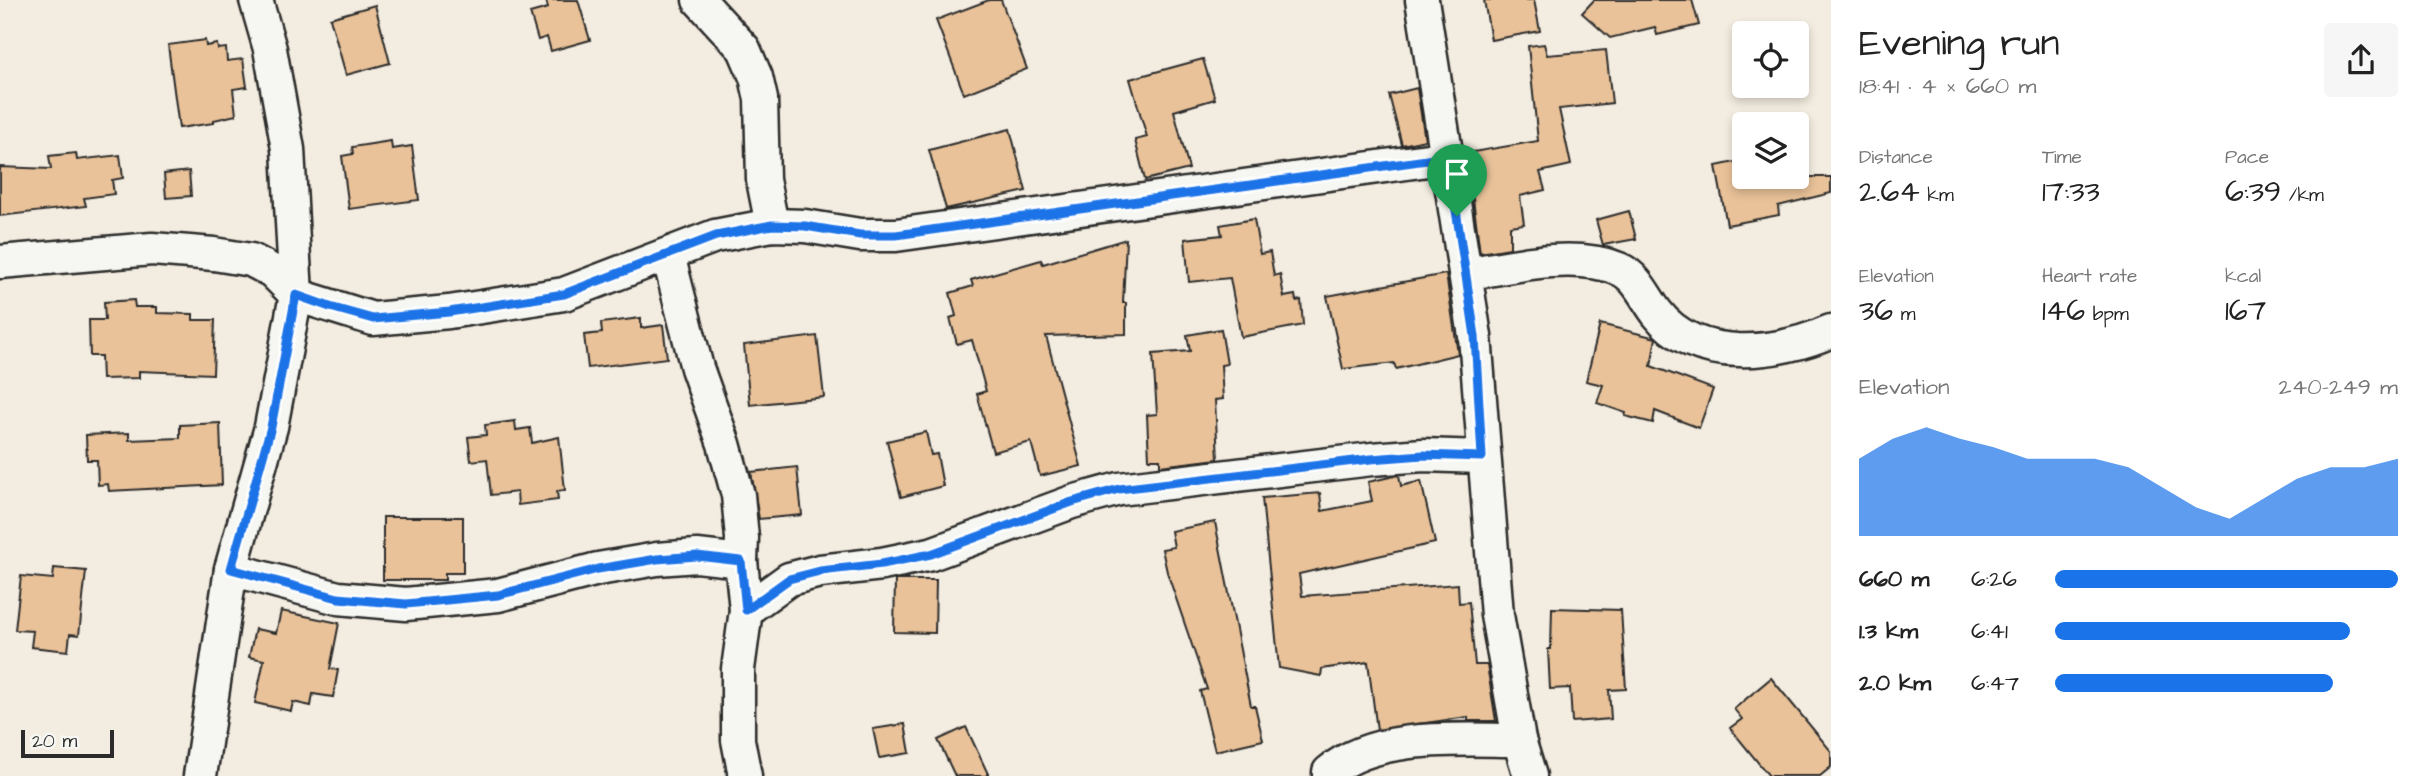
<!DOCTYPE html>
<meta charset="utf-8">
<style>
:root{--surface:#fff;--page:#f6f6f6;--text:#222;--muted:#767676;--accent:#1a73e8}
body{margin:0;font-family:"Architects Daughter",sans-serif;background:var(--page);color:var(--text);height:100vh;display:flex;flex-direction:column;font-size:26px;white-space:nowrap}
*{box-sizing:border-box;margin:0}
p{font-size:23px;color:var(--muted)}
.icon{flex:none;width:38px;height:38px;fill:none;stroke:currentColor;stroke-width:2;stroke-linecap:round;stroke-linejoin:round}
.map{position:relative;flex:1;overflow:hidden}
.drawer{display:flex;flex-direction:column;background:var(--surface);width:595px}
.drawer>*{flex:none}
.tools{position:absolute;left:1732px;top:21px;display:grid;gap:14px}
.tools a{display:grid;place-items:center;width:77px;height:77px;border-radius:7px;background:var(--surface);box-shadow:0 4px 10px #0003;font-size:35px}
.scale{position:absolute;left:21px;bottom:18px;width:93px;box-sizing:border-box;padding-left:7px;border:4px solid #2b2b2b;border-top:0;font-size:19px;line-height:24px;white-space:nowrap;color:#2b2b2b;-webkit-text-stroke:5px #f6f6f2;paint-order:stroke}
.pin{position:absolute;display:grid;place-items:center;width:60px;height:60px;color:#fff;margin:-72px -30px;border-radius:50% 50% 50% 0;rotate:-45deg;box-shadow:0 0 7px #0007}
.pin .icon{rotate:45deg}
.round{display:grid;place-items:center;flex:none;width:74px;height:74px;border-radius:7px;background:var(--page)}
.overview{display:flex;align-items:center;justify-content:space-between;height:119px;padding:0 28px}
h1{font-size:38px;font-weight:600;line-height:52px}
.metrics{display:grid;grid-template-columns:repeat(3,1fr);gap:10px;height:119px;padding:7px 28px}
.metrics div{display:grid;align-content:center}
.metrics b{font-size:30px;font-weight:600}
.metrics small{font-size:19px;font-weight:400}
.metrics p{font-size:19px}
.chart{height:196px;padding:14px 28px}
.chart p{display:flex;justify-content:space-between}
.chart svg{width:100%;height:126px;margin-top:7px;fill:var(--accent);opacity:.7}
ul{padding:0 28px;list-style:none;font-size:23px}
li{display:grid;grid-template-columns:112px 84px 1fr;align-items:center;height:52px}
li i{height:18px;border-radius:9px;background:var(--accent)}
main{display:flex;flex:1;min-height:0}
.map>svg:first-child{display:block}
.building{fill:#e9c299;stroke:#2b2b2b;stroke-width:2}
.lines{fill:none;stroke-linecap:round;stroke-linejoin:round}
.street-casing{stroke:#2b2b2b;stroke-width:37}
.street{stroke:#f6f6f2;stroke-width:32}
.route-casing{stroke:#fff;stroke-width:14}
.route{stroke:#1a73e8;stroke-width:9}
</style>
<main>
<div class="map">
<svg width="1831" height="776" viewBox="0 0 1831 776">
<rect width="100%" height="100%" fill="#f3ece0"/>
<filter id="ink" filterUnits="userSpaceOnUse"><feTurbulence type="fractalNoise" baseFrequency=".0143" numOctaves="2"/><feDisplacementMap in="SourceGraphic" scale="14" xChannelSelector="R" yChannelSelector="G"/><feConvolveMatrix kernelMatrix="1 2 1 2 8 2 1 2 1" color-interpolation-filters="sRGB"/></filter>
<g filter="url(#ink)">
<g class="building">
<path d="M 546,0 L 578,0 L 590,40 L 551,51 L 547,37 L 538,40 L 530,13 L 548,8 Z"/>
<path d="M 989,0 L 1001,0 L 1027,69 L 964,94 L 936,20 Z"/>
<path d="M 1484,0 L 1534,0 L 1540,31 L 1491,40 Z"/>
<path d="M 1594,0 L 1692,0 L 1699,25 L 1657,35 L 1655,27 L 1610,38 L 1582,13 Z"/>
<path d="M 375,5 L 390,63 L 346,75 L 330,18 Z"/>
<path d="M 205,40 L 206,46 L 217,44 L 218,49 L 226,48 L 227,61 L 243,59 L 247,87 L 233,89 L 236,115 L 214,120 L 214,123 L 179,128 L 168,45 Z"/>
<path d="M 1544,44 L 1547,55 L 1606,50 L 1612,103 L 1559,109 L 1571,165 L 1540,172 L 1545,190 L 1520,196 L 1524,224 L 1510,226 L 1510,248 L 1480,253 L 1467,153 L 1538,141 L 1528,46 Z"/>
<path d="M 1203,59 L 1215,99 L 1174,111 L 1189,169 L 1145,180 L 1135,140 L 1147,137 L 1130,79 Z"/>
<path d="M 1417,88 L 1425,140 L 1402,145 L 1389,95 Z"/>
<path d="M 1010,129 L 1026,191 L 946,209 L 929,150 Z"/>
<path d="M 391,141 L 392,149 L 412,146 L 419,200 L 349,209 L 342,156 L 353,154 L 352,147 Z"/>
<path d="M 76,153 L 77,160 L 120,155 L 123,178 L 112,180 L 114,194 L 84,198 L 86,206 L 0,216 L 0,167 L 51,169 L 49,156 Z"/>
<path d="M 1745,160 L 1745,177 L 1831,177 L 1831,193 L 1778,206 L 1779,215 L 1727,225 L 1716,166 Z"/>
<path d="M 189,171 L 191,196 L 166,198 L 164,174 Z"/>
<path d="M 1629,211 L 1636,239 L 1603,245 L 1596,220 Z"/>
<path d="M 1254,219 L 1260,254 L 1270,252 L 1274,276 L 1280,274 L 1284,297 L 1295,295 L 1296,301 L 1301,300 L 1303,325 L 1241,337 L 1230,278 L 1189,282 L 1185,239 L 1222,235 L 1220,225 Z"/>
<path d="M 1126,239 L 1123,303 L 1126,303 L 1126,334 L 1046,336 L 1081,466 L 1040,476 L 1031,442 L 993,452 L 977,394 L 986,391 L 972,340 L 957,344 L 950,318 L 956,316 L 950,293 L 973,286 L 971,280 L 1041,260 L 1043,264 Z"/>
<path d="M 1446,274 L 1458,354 L 1396,369 L 1394,363 L 1343,369 L 1327,296 Z"/>
<path d="M 134,300 L 135,307 L 157,307 L 157,313 L 193,314 L 193,320 L 215,320 L 213,374 L 139,371 L 139,378 L 102,379 L 101,356 L 90,356 L 89,320 L 105,320 L 104,302 Z"/>
<path d="M 641,318 L 641,328 L 663,325 L 667,358 L 588,368 L 584,335 L 602,333 L 601,323 Z"/>
<path d="M 1600,324 L 1656,338 L 1651,366 L 1713,389 L 1699,428 L 1655,411 L 1653,423 L 1625,416 L 1626,413 L 1597,403 L 1603,385 L 1586,381 Z"/>
<path d="M 1221,329 L 1227,364 L 1221,365 L 1223,399 L 1215,400 L 1218,459 L 1160,466 L 1160,459 L 1149,459 L 1147,415 L 1157,414 L 1153,354 L 1190,351 L 1187,335 Z"/>
<path d="M 817,336 L 824,397 L 750,405 L 744,345 Z"/>
<path d="M 515,421 L 516,430 L 530,428 L 532,443 L 559,437 L 565,490 L 557,491 L 558,500 L 518,505 L 517,492 L 491,495 L 487,459 L 471,461 L 468,437 L 486,435 L 485,425 Z"/>
<path d="M 220,423 L 222,485 L 109,491 L 108,484 L 98,485 L 97,460 L 87,460 L 86,435 L 129,433 L 129,440 L 180,438 L 180,425 Z"/>
<path d="M 926,432 L 931,455 L 937,454 L 943,486 L 901,497 L 887,441 Z"/>
<path d="M 797,467 L 802,515 L 759,519 L 751,472 Z"/>
<path d="M 1399,475 L 1401,486 L 1421,481 L 1435,543 L 1299,574 L 1302,596 L 1458,584 L 1459,603 L 1469,602 L 1475,665 L 1487,665 L 1496,721 L 1468,721 L 1468,717 L 1377,730 L 1368,662 L 1322,669 L 1321,676 L 1279,668 L 1262,498 L 1320,493 L 1322,511 L 1372,501 L 1368,482 Z"/>
<path d="M 383,517 L 463,517 L 463,573 L 445,573 L 445,580 L 383,580 Z"/>
<path d="M 1215,522 L 1251,706 L 1255,706 L 1263,740 L 1215,751 L 1200,691 L 1207,689 L 1167,572 L 1162,549 L 1174,547 L 1171,531 Z"/>
<path d="M 54,568 L 86,571 L 79,635 L 70,634 L 68,651 L 31,647 L 33,631 L 15,630 L 21,576 L 53,579 Z"/>
<path d="M 895,580 L 936,580 L 935,633 L 894,632 Z"/>
<path d="M 1552,608 L 1621,610 L 1626,689 L 1609,690 L 1611,719 L 1572,722 L 1570,688 L 1550,689 L 1548,649 L 1551,649 Z"/>
<path d="M 281,611 L 339,623 L 330,669 L 338,670 L 333,697 L 313,694 L 311,706 L 293,702 L 291,711 L 255,703 L 264,660 L 249,657 L 255,629 L 276,633 Z"/>
<path d="M 1771,678 L 1831,751 L 1831,767 L 1820,776 L 1769,776 L 1730,728 L 1742,719 L 1734,709 Z"/>
<path d="M 905,724 L 910,753 L 879,758 L 873,729 Z"/>
<path d="M 966,727 L 989,776 L 955,776 L 938,740 Z"/>
</g>
<g class="lines">
<defs>
<g id="street">
<path d="M 699,0 L 744,49 L 756,77 L 761,99 L 763,180 L 772,225"/>
<path d="M 1422,0 L 1475,336 L 1497,615 L 1519,740 L 1530,776"/>
<path d="M 668,255 L 697,368 L 724,444 L 738,495 L 742,538 L 741,561 L 746,610 L 738,669 L 738,740 L 745,776"/>
<path d="M 0,262 L 152,249 L 214,254 L 251,260 L 272,271 L 296,295 L 373,319 L 449,312 L 564,294 L 715,236 L 772,225 L 805,226 L 860,235 L 896,235 L 1449,157"/>
<path d="M 1466,274 C 1511,266 1575,251 1619,269 C 1637,276 1646,299 1657,313 C 1697,365 1779,354 1831,331"/>
<path d="M 231,569 L 338,598 L 406,604 L 498,595 L 598,569 L 657,559 L 697,556 L 741,561"/>
<path d="M 746,610 L 789,579 L 820,571 L 882,564 L 931,554 L 1072,502 L 1119,489 L 1372,459 L 1423,455 L 1482,457"/>
<path d="M 200,776 L 231,569 L 271,427 L 296,295 L 288,149 L 270,49 L 256,0"/>
<path d="M 1329,776 L 1329,772 C 1376,732 1460,740 1519,740"/>
</g>
</defs>
<use href="#street" class="street-casing"/>
<use href="#street" class="street"/>
</g>
</g>
<g class="lines" filter="url(#ink)">
<defs>
<path id="route" d="M 1448,157 L 1475,336 L 1482,457 L 1423,455 L 1371,459 L 1119,489 L 1072,502 L 931,554 L 882,564 L 820,571 L 789,579 L 746,610 L 741,561 L 697,556 L 657,559 L 598,569 L 498,595 L 406,604 L 338,598 L 231,569 L 271,427 L 296,295 L 330,307 L 373,319 L 449,312 L 564,294 L 716,236 L 772,225 L 805,226 L 860,235 L 896,235 Z"/>
</defs>
<use href="#route" class="route-casing"/>
<use href="#route" class="route"/>
</g>
</svg>
<div class="tools">
<a><svg class="icon" aria-label="locate" viewBox="0 0 24 24"><circle cx="12" cy="12" r="6"/><path d="M12 2v4M12 18v4M2 12h4M18 12h4"/></svg></a>
<a><svg class="icon" aria-label="layers" viewBox="0 0 24 24"><path d="M12 4l9 5-9 5-9-5zM3 14l9 5 9-5"/></svg></a>
</div>
<div class="scale">20 m</div>
<div class="pin" style="left:1457px;top:216px;background:#1e9e55"><svg class="icon" aria-label="arrive" viewBox="0 0 24 24"><path d="M6 21V4h12l-3 4 3 4H6"/></svg></div>
</div>
<section class="drawer">
<div class="overview"><div><h1>Evening run</h1><p>18:41 · 4 × 660 m</p></div><a class="round"><svg class="icon" aria-label="share" viewBox="0 0 24 24"><path d="M12 15V3M7 8l5-5 5 5M5 13v7h14v-7"/></svg></a></div>
<div class="metrics">
<div><p>Distance</p><b>2.64<small> km</small></b></div>
<div><p>Time</p><b>17:33</b></div>
<div><p>Pace</p><b>6:39<small> /km</small></b></div>
</div>
<div class="metrics">
<div><p>Elevation</p><b>36<small> m</small></b></div>
<div><p>Heart rate</p><b>146<small> bpm</small></b></div>
<div><p>kcal</p><b>167</b></div>
</div>
<div class="chart"><p><span>Elevation</span>240–249 m</p>
<svg viewBox="0 0 160 44" preserveAspectRatio="none"><path d="M0 44V17L10 10L20 6L30 10L40 13L50 17L60 17L70 17L80 20L90 27L100 34L110 38L120 31L130 24L140 20L150 20L160 17V44z"/></svg>
</div>
<ul>
<li><b>660 m</b>6:26<i style="width:100%"></i></li>
<li><b>1.3 km</b>6:41<i style="width:86%"></i></li>
<li><b>2.0 km</b>6:47<i style="width:81%"></i></li>
</ul>
</section>
</main>
